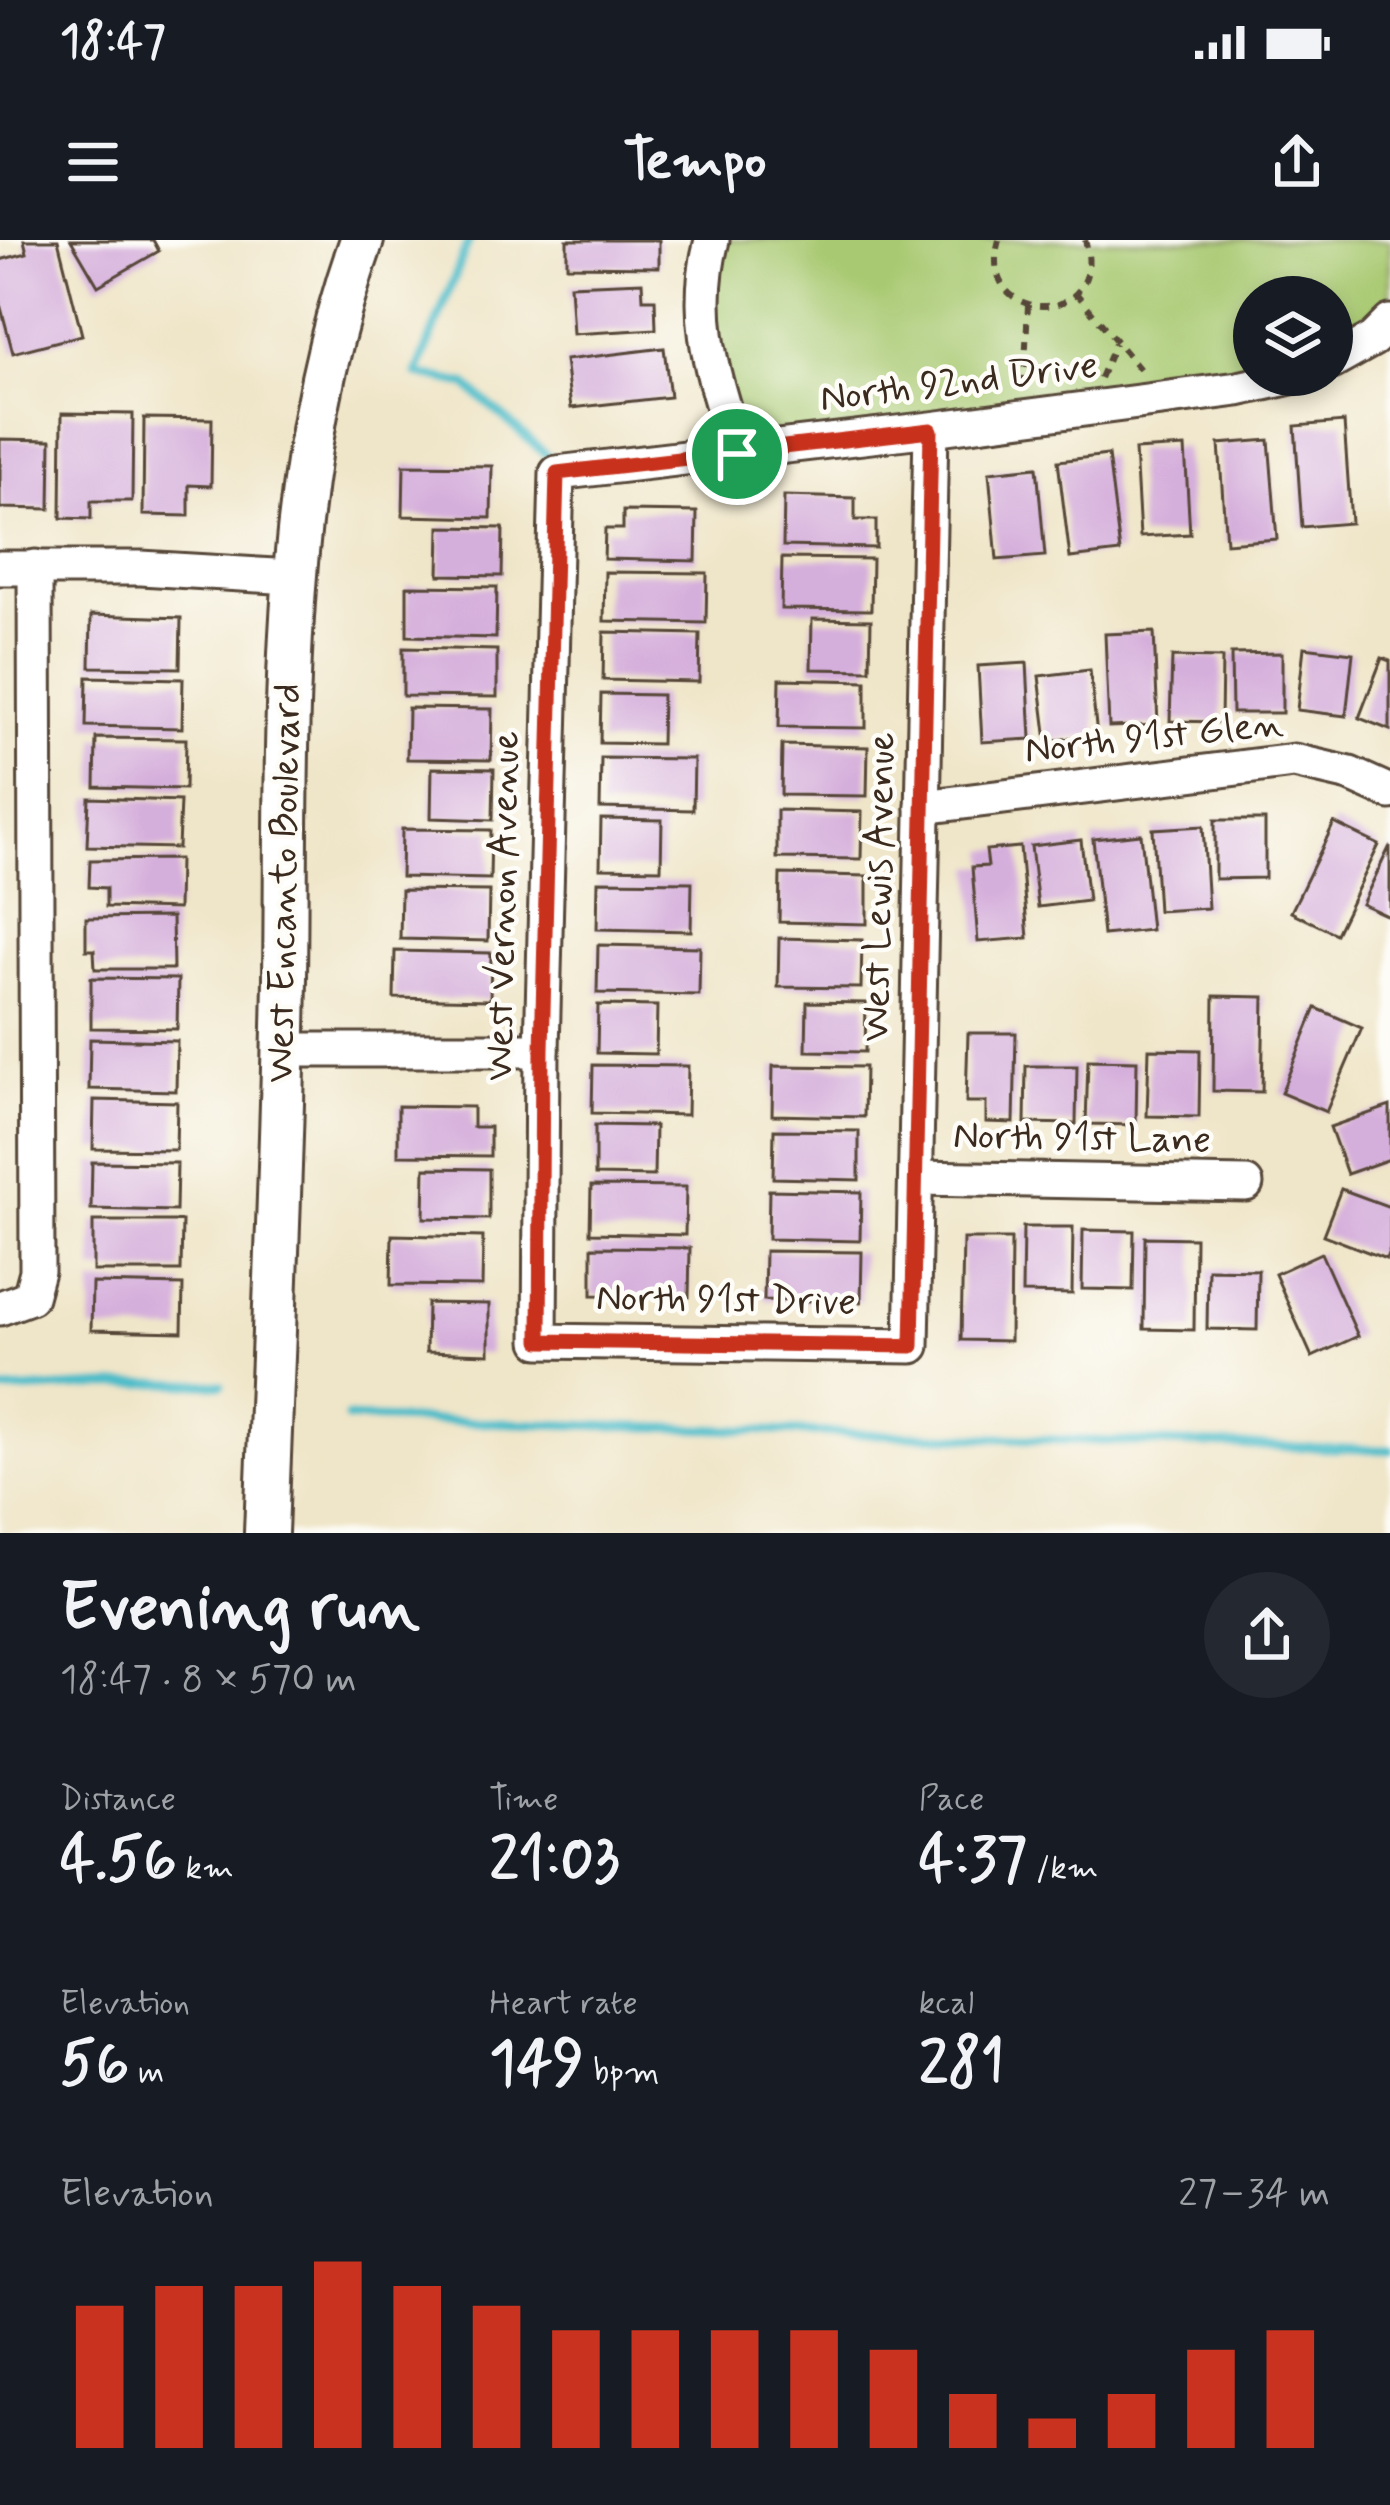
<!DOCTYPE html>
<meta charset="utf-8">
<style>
:root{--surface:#171b24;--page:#242831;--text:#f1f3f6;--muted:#9ea1a6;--accent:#c8321e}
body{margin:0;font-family:Mynerve,sans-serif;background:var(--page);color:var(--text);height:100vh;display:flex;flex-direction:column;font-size:45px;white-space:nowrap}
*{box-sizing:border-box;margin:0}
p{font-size:39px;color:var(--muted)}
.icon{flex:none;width:66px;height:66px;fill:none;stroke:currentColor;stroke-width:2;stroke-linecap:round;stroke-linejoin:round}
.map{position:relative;height:1293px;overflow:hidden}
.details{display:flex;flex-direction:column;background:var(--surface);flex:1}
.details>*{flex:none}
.tools{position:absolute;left:1233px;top:36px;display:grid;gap:24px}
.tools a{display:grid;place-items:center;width:120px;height:120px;border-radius:50%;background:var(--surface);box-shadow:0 6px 18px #0003;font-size:60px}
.pin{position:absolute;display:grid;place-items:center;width:102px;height:102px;color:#fff;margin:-51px;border:6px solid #fff;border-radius:50%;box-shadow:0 3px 12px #0007}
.round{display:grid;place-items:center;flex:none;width:126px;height:126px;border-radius:63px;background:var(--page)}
.overview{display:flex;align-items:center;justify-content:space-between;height:204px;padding:0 60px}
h1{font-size:66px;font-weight:800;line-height:90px}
.figures{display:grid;grid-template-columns:repeat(3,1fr);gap:18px;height:204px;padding:12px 60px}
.figures div{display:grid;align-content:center}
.figures b{font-size:60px;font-weight:800}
.figures small{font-size:33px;font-weight:400}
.figures p{font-size:33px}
.chart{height:336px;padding:24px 60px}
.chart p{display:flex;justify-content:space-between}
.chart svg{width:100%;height:216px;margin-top:12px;stroke:var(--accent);stroke-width:6}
.status{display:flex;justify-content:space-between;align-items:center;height:84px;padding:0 60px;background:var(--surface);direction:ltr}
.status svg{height:33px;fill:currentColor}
header{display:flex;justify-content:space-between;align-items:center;height:156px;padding:0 60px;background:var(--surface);font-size:54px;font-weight:800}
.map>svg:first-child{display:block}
.green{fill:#a8c971;stroke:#727a48;stroke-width:3}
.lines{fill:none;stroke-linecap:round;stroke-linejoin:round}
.stream{stroke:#50bdc9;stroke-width:9}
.building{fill:#d5afdb}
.minor-casing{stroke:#564638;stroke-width:39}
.tertiary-casing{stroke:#564638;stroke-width:48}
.path{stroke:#564638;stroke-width:6;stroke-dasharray:9 9;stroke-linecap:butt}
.minor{stroke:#fff;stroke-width:33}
.tertiary{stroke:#fff;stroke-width:42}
.route-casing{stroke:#fff;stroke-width:24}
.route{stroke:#c8321e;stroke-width:15}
.labels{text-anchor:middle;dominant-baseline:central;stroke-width:9;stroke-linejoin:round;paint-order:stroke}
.street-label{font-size:39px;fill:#3b2a1e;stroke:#fdfcf7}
</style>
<div class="status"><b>18:47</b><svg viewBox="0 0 49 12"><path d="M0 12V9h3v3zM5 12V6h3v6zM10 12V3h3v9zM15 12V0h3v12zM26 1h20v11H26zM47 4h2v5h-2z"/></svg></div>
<header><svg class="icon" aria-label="menu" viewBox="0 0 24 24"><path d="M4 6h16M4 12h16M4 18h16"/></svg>Tempo<svg class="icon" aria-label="share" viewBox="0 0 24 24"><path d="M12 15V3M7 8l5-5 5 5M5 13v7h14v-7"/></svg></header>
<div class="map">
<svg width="1390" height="1293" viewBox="0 0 1390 1293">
<rect width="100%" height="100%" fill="#fdfcf7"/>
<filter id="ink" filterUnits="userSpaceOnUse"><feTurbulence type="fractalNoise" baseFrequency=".00833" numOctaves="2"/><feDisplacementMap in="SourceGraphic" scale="24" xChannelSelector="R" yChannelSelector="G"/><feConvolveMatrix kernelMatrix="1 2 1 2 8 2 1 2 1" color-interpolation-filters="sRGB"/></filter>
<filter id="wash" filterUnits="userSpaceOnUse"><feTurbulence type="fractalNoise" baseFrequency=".004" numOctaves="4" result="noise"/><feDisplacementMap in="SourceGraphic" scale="48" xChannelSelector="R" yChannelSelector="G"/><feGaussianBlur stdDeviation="2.7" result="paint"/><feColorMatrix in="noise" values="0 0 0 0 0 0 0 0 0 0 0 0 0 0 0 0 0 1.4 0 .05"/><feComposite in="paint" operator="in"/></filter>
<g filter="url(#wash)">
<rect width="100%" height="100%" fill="#efe5c8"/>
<path class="green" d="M 712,0 L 1390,0 L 1390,82 L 1332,122 L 1332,57 L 1254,57 L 1254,135 L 737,214 L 708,116 Z"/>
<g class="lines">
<g class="stream">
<path d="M 469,0 L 417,134 L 465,144 L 548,216"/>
<path d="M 0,1151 L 157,1143 L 221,1145"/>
<path d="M 347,1178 L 1390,1210"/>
</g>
</g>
<g id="blocks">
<g class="building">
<path d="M 24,0 L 58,0 L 82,95 L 13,113 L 0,64 L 0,20 L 27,13 Z"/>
<path d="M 71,0 L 153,0 L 159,11 L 98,46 Z"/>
<path d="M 567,0 L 659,0 L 659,27 L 567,26 Z"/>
<path d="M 642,42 L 643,59 L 655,59 L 656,89 L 573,94 L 570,45 Z"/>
<path d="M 664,108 L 670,157 L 571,168 L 565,120 Z"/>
<path d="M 62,173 L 133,174 L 132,261 L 91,261 L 91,279 L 61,278 Z"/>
<path d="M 144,178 L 212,179 L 211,246 L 189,245 L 189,276 L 143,275 Z"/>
<path d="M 1344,182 L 1351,283 L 1302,287 L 1295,186 Z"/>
<path d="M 0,199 L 51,200 L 50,269 L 0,268 Z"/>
<path d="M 1269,200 L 1277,299 L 1226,303 L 1219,204 Z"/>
<path d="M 1185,207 L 1190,294 L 1140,297 L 1135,210 Z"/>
<path d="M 1108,215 L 1120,312 L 1070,318 L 1058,221 Z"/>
<path d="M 404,225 L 492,226 L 491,278 L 403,276 Z"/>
<path d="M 1037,227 L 1045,316 L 997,320 L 989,232 Z"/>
<path d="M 784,256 L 855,258 L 855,280 L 876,280 L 876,308 L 783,306 Z"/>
<path d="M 623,271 L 697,272 L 696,321 L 604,319 L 605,289 L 623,289 Z"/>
<path d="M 440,287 L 503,288 L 502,336 L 439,335 Z"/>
<path d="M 782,318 L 872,319 L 871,370 L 781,369 Z"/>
<path d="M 605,332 L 707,333 L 706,383 L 604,381 Z"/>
<path d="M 407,346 L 497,347 L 496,398 L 407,396 Z"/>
<path d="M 91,375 L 181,378 L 180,428 L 90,427 Z"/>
<path d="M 812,379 L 871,380 L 870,430 L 811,429 Z"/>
<path d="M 604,392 L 700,394 L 699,442 L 603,440 Z"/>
<path d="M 1154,392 L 1158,485 L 1109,487 L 1105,394 Z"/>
<path d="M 1304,407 L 1353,413 L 1346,476 L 1297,470 Z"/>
<path d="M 403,408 L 497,410 L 497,457 L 403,456 Z"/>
<path d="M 1282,413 L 1282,473 L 1232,473 L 1231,414 Z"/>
<path d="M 1172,417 L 1222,418 L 1221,482 L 1170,481 Z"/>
<path d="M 1382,418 L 1390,421 L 1390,490 L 1359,478 Z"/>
<path d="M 1027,423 L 1031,499 L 982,502 L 978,426 Z"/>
<path d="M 1090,430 L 1097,495 L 1047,501 L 1039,436 Z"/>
<path d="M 87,437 L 183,439 L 182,488 L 86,486 Z"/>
<path d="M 780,439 L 866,441 L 866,488 L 779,487 Z"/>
<path d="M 601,454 L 662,455 L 661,504 L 600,503 Z"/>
<path d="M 408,468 L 492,469 L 491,520 L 407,519 Z"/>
<path d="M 96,498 L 186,499 L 185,549 L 95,547 Z"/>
<path d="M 782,505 L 868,507 L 867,556 L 781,555 Z"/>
<path d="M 601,518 L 694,519 L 693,570 L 600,568 Z"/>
<path d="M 432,528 L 494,529 L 493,580 L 431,578 Z"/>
<path d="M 89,558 L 180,561 L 178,608 L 87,606 Z"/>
<path d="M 777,570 L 862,572 L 861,619 L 777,618 Z"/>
<path d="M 601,579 L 662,580 L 661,629 L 600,628 Z"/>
<path d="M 1215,580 L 1265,580 L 1265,638 L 1215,639 Z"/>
<path d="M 1334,583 L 1379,605 L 1336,694 L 1291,672 Z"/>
<path d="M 1203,586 L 1208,668 L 1158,671 L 1153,589 Z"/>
<path d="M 402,589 L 491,590 L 490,639 L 401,637 Z"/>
<path d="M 1141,594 L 1151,690 L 1103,695 L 1093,599 Z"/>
<path d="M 1081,600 L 1088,661 L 1038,667 L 1031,606 Z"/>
<path d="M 1390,606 L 1390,677 L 1362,664 Z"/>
<path d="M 1020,607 L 1028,698 L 978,702 L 972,627 L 988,626 L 986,610 Z"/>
<path d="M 179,619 L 178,669 L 106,667 L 106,648 L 89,647 L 90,620 Z"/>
<path d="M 780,634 L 867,636 L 867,684 L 779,682 Z"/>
<path d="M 598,641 L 692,642 L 691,691 L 597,689 Z"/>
<path d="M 401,650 L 489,651 L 488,701 L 400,699 Z"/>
<path d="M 172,677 L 173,729 L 95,729 L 94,710 L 86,710 L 86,678 Z"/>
<path d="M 779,698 L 862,700 L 861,748 L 778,747 Z"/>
<path d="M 598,705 L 700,707 L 699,755 L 597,753 Z"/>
<path d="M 395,711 L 491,713 L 490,760 L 394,758 Z"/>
<path d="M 91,738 L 178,739 L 177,789 L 91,788 Z"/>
<path d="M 1214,756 L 1264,757 L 1262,852 L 1213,851 Z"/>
<path d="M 807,762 L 866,763 L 865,812 L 806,811 Z"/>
<path d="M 598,765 L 657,766 L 656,814 L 597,813 Z"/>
<path d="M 1316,768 L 1362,788 L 1326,872 L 1281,853 Z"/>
<path d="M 968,793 L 1016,793 L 1014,883 L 986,882 L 986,862 L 966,862 Z"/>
<path d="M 90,799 L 177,801 L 176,851 L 89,849 Z"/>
<path d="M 1149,809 L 1200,810 L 1199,877 L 1147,876 Z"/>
<path d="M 1088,820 L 1137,821 L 1136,885 L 1086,884 Z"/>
<path d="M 593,825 L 688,826 L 687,875 L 592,873 Z"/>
<path d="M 773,826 L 865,827 L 864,877 L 772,875 Z"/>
<path d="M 1026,826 L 1077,826 L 1076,884 L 1025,883 Z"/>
<path d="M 94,860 L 177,862 L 176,910 L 93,909 Z"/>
<path d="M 398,866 L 473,867 L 473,887 L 490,887 L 490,916 L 398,915 Z"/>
<path d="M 1390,866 L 1390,919 L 1347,934 L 1330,887 Z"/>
<path d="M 595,885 L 655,886 L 654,936 L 595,935 Z"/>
<path d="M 774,890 L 859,891 L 859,940 L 773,938 Z"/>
<path d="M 92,922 L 177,923 L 176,971 L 91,969 Z"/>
<path d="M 425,928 L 489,929 L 489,979 L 424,978 Z"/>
<path d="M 591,946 L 686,947 L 685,995 L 590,993 Z"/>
<path d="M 1341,949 L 1390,967 L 1390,1008 L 1386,1019 L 1323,995 Z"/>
<path d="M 769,950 L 861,952 L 860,1001 L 768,999 Z"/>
<path d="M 93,981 L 182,981 L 181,1031 L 93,1031 Z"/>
<path d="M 1023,987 L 1073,987 L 1072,1054 L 1022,1053 Z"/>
<path d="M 1083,990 L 1134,991 L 1133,1050 L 1082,1049 Z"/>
<path d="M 392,995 L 483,997 L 482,1046 L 391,1045 Z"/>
<path d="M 1145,997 L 1195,998 L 1194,1090 L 1144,1089 Z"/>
<path d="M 963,999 L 1011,999 L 1010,1101 L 961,1100 Z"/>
<path d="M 592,1007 L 690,1008 L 689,1057 L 592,1055 Z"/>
<path d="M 765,1011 L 862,1012 L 861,1062 L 764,1060 Z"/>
<path d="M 1321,1013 L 1358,1096 L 1312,1117 L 1275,1034 Z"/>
<path d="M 1208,1029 L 1258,1030 L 1257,1090 L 1207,1089 Z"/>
<path d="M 92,1043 L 183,1045 L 182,1092 L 91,1090 Z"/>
<path d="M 427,1063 L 489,1064 L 489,1114 L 426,1112 Z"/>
</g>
</g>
</g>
<g filter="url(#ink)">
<use href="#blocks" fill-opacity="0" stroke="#564638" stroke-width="3"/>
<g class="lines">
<defs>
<g id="minor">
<path d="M 712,0 C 691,80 715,138 737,214"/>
<path d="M 1332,122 L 1373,99 L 1390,82"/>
<path d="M 931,189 L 912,1106 L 540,1101 L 542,810 L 557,233 L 931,189 L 1238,149 L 1300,135"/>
<path d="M 0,328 L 141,328 L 292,337"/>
<path d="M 923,567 L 1294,521 L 1350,534 L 1390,552"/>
<path d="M 284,810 L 542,810"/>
<path d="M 916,938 L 1246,944"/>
<path d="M 0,1068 L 30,1057 L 37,1031 L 35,327"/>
</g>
<path id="tertiary" d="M 266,1293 C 273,1108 282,923 285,738 C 288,490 277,238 362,0"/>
</defs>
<use href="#minor" class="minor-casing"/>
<use href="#tertiary" class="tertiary-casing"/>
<g class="path">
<path d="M 999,0 C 974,88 1112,88 1085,0"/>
<path d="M 1076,53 L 1143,133"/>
<path d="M 1100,138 L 1115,103"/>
<path d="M 1024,145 L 1028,65"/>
</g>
<use href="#minor" class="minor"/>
<use href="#tertiary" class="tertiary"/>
</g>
</g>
<g class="lines" filter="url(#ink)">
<defs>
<path id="route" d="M 931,190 L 912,1106 L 540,1101 L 542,810 L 557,233 Z"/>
</defs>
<use href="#route" class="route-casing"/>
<use href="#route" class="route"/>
</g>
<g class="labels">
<g class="street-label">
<text transform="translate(959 143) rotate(-7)">North 92nd Drive</text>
<text transform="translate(1154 498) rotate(-6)">North 91st Glen</text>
<text transform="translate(285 643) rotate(-89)">West Encanto Boulevard</text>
<text transform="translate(880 647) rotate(-89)">West Lewis Avenue</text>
<text transform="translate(504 666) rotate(-89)">West Vernon Avenue</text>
<text transform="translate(1082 899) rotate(1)">North 91st Lane</text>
<text transform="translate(726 1061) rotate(1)">North 91st Drive</text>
</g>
</g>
</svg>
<div class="tools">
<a><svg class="icon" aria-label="layers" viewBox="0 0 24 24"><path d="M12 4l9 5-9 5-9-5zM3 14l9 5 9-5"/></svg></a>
</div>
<div class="pin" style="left:737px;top:214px;background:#1e9e55"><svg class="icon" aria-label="arrive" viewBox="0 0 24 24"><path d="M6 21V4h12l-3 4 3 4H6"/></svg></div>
</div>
<section class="details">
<div class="overview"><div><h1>Evening run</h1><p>18:47 · 8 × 570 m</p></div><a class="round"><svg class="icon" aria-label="share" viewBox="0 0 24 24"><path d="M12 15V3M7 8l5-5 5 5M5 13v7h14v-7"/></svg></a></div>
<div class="figures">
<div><p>Distance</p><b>4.56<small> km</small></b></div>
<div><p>Time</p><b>21:03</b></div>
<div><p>Pace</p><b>4:37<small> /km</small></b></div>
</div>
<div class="figures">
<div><p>Elevation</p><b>56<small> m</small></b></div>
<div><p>Heart rate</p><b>149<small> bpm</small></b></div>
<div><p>kcal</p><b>281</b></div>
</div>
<div class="chart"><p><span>Elevation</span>27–34 m</p>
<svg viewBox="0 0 160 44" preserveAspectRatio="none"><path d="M5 44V15M15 44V11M25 44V11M35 44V6M45 44V11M55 44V15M65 44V20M75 44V20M85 44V20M95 44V20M105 44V24M115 44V33M125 44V38M135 44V33M145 44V24M155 44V20"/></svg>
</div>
</section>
